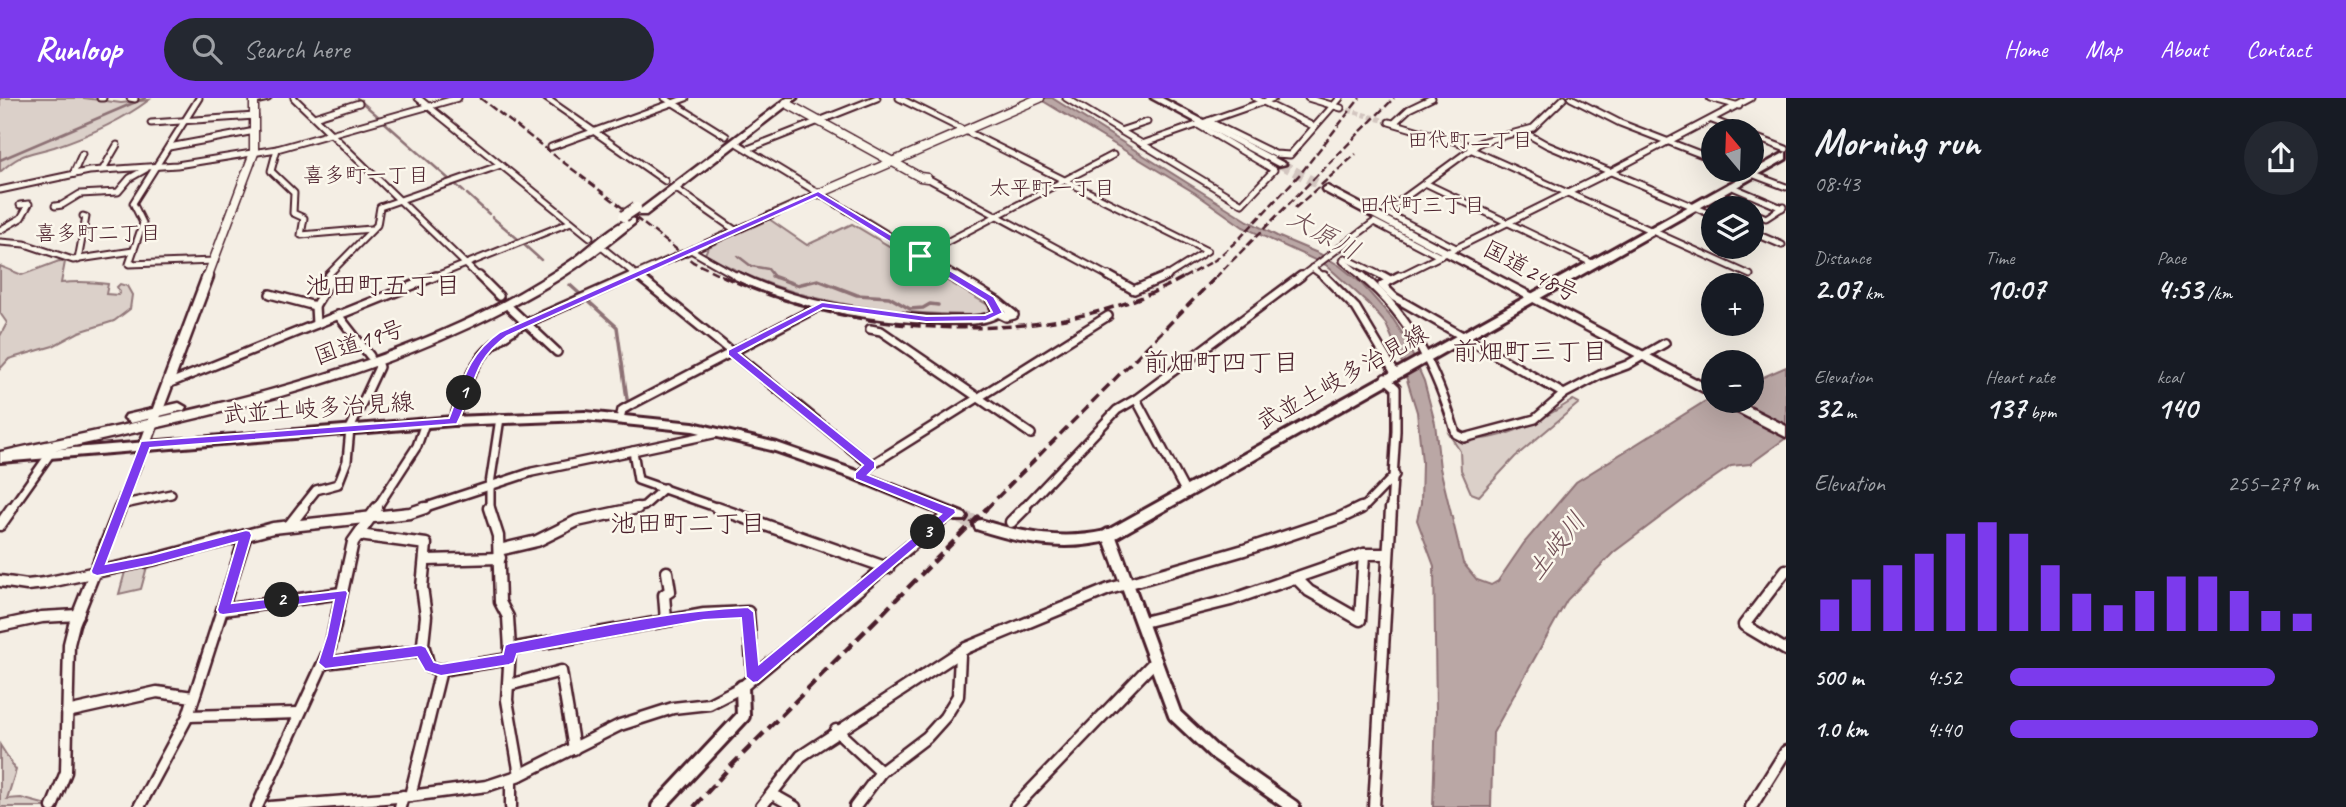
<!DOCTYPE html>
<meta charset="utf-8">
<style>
:root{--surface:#171b24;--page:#242831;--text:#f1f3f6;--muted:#9ea1a6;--accent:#7c3aed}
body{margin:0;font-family:Caveat,"Klee One",sans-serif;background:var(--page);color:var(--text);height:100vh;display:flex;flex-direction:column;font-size:26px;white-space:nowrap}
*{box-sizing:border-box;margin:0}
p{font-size:23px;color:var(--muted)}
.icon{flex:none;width:38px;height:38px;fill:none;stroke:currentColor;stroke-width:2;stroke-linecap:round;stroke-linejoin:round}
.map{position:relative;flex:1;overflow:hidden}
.sheet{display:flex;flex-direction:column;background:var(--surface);width:560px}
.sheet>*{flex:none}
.needle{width:46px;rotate:341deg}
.controls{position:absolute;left:1701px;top:21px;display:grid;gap:14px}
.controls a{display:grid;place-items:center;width:63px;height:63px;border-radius:50%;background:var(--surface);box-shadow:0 7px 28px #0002;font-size:35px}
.pin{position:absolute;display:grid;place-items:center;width:60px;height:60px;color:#fff;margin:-30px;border-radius:14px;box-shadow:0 4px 10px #0006}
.km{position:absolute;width:35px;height:35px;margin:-18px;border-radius:50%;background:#222;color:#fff;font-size:19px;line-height:35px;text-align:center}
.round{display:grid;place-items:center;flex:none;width:74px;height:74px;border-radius:37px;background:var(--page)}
.overview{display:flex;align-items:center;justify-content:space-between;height:119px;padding:0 28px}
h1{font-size:38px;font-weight:700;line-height:52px}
.stats{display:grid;grid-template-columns:repeat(3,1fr);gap:10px;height:119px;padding:7px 28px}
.stats div{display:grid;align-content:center}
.stats b{font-size:30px;font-weight:700}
.stats small{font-size:19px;font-weight:400}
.stats p{font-size:19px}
.chart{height:196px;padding:14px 28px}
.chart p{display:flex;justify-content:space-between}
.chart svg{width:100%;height:126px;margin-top:7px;stroke:var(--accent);stroke-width:6}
ul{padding:0 28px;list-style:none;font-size:23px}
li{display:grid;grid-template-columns:112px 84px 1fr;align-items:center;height:52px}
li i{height:18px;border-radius:9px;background:var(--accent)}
header{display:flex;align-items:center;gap:42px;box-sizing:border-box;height:98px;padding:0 35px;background:var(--accent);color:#fff}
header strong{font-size:33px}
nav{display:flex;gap:38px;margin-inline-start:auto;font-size:24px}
.search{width:490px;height:63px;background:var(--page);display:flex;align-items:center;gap:18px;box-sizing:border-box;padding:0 24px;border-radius:38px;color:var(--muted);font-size:26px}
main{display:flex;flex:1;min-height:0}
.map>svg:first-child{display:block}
.green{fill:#dbd0c9;stroke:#92787a;stroke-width:2}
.water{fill:#baa7a5;stroke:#8d7174;stroke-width:2}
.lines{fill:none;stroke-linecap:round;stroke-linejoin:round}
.stream-far1{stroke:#8d7174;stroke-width:2.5}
.stream{stroke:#8d7174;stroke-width:3.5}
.minor-tunnel{stroke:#d2c5bf;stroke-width:5;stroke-dasharray:5 2.5;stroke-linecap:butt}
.secondary-tunnel{stroke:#d2c5bf;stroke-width:15;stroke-dasharray:15 7;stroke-linecap:butt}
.trunk-tunnel{stroke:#d2c5bf;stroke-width:10;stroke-dasharray:10 5;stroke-linecap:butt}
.minor-far2-casing{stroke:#4a1f2b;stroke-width:9}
.minor-far1-casing{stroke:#4a1f2b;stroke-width:12}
.minor-casing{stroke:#4a1f2b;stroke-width:15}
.tertiary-far2-casing{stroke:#4a1f2b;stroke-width:11}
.tertiary-far1-casing{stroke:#4a1f2b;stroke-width:15}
.tertiary-casing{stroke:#4a1f2b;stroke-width:18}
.secondary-casing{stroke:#4a1f2b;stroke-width:6}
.trunk-casing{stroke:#4a1f2b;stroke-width:5}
.minor-far2{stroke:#fbf7ec;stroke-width:5}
.minor-far1{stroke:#fbf7ec;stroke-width:7}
.minor{stroke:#fbf7ec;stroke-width:10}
.tertiary-far2{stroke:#fbf7ec;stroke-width:8}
.tertiary-far1{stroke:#fbf7ec;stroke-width:10}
.tertiary{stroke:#fbf7ec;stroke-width:12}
.secondary{fill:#fbf7ec;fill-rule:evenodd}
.trunk{fill:#fbf7ec;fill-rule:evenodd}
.rail-far2{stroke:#4a1f2b;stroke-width:2.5;stroke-dasharray:8 3.5;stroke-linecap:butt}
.rail-far1{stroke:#4a1f2b;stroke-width:3.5;stroke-dasharray:10 5;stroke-linecap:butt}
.rail{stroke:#4a1f2b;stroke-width:4.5;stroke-dasharray:12 6;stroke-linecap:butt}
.trunk-bridge-casing{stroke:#4a1f2b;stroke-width:14;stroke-linecap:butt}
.trunk-bridge{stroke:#fbf7ec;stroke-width:10}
.route{fill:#7c3aed;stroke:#fff;stroke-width:2;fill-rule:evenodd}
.labels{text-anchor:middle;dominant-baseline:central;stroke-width:5;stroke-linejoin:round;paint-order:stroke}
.far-neighbourhood-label{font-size:21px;fill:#4a1f2b;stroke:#fbf7ec}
.street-label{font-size:24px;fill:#4a1f2b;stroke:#fbf7ec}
.water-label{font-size:26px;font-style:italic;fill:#714f56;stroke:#fbf7ec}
.neighbourhood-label{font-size:26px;fill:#4a1f2b;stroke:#fbf7ec}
</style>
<header>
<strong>Runloop</strong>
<div class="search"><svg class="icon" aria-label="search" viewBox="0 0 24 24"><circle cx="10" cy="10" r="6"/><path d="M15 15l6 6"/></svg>Search here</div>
<nav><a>Home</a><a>Map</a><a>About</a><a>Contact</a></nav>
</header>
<main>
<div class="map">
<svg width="1786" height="709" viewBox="0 0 1786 709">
<rect width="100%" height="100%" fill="#f4eee4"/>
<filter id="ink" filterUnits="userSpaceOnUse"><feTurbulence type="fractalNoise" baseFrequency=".0143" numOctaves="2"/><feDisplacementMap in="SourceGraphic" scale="14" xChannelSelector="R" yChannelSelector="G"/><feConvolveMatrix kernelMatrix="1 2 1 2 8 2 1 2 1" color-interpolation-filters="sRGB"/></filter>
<g filter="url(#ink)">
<g class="green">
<path d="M 0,0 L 84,0 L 121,5 L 149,2 C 121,23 87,38 54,49 C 28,57 22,54 0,74 Z"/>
<path d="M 769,121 L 807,147 L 852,126 L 988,207 L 991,214 L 986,217 C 886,217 793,206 705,156 L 708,149 Z"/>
<path d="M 59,163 L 65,164 L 61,185 C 77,183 94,184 108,186 L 106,196 L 118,197 L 120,194 L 117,189 L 120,186 L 127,188 L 132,197 L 130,211 L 114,223 L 79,234 L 53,248 L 9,261 L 0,271 L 0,238 L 7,225 L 0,215 L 0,168 L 22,177 Z"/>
<path d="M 1573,302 L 1579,305 L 1515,359 L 1479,398 L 1471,395 L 1461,372 L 1460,353 L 1449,336 C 1486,354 1542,322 1573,302 Z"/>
<path d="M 148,465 L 141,491 L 119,496 L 126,470 Z"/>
<path d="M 0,647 L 16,672 L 7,701 L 21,700 L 47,707 L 45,709 L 0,709 Z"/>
</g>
<path class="water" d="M 1038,0 L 1052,0 L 1248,123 L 1277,138 L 1320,156 L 1340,168 L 1360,184 L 1393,221 L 1404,238 L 1424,283 L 1435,325 L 1440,370 L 1463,465 L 1477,482 L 1491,487 L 1498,483 L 1524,445 L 1576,384 L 1704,304 L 1713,300 L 1713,303 L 1752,303 L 1752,284 L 1786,269 L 1786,340 L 1750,366 L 1731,368 L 1702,388 L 1614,454 L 1567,502 L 1493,635 L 1491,709 L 1433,709 L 1436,614 L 1434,468 L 1417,422 L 1421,405 L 1422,364 L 1417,314 L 1399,256 L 1386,226 L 1368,205 L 1326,167 L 1243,129 L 1195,95 Z"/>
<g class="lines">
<g class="stream-far1">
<path d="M 357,0 L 380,20"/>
<path d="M 383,23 L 451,83"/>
<path d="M 0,62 L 145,0"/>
<path d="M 454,85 L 464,94"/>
<path d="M 467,96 L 489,116"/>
<path d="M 492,119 L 518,141"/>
<path d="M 522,145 L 541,162"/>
<path d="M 738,158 L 751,168 L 768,171 L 775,180"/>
</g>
<g class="stream">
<path d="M 772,178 L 797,187 L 818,182 L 857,197 L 889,199 L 910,211 L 923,210 L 930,206 L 938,207"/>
<path d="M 570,187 L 581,197"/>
<path d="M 587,202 L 617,229 L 627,301"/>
</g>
<path class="minor-tunnel" d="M 1341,10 L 1389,24"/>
<path class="secondary-tunnel" d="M 960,419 L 981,427"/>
<path class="trunk-tunnel" d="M 1281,66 L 1327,91"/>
<defs>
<g id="minor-far2">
<path d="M 100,0 L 103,0"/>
<path d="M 130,0 L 135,1"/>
<path d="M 199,0 L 133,105 L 143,125 L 129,166 L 215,163"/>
<path d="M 294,0 L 480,180"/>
<path d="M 418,0 L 590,139"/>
<path d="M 546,0 L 665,83"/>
<path d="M 665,0 L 726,38"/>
<path d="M 899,0 L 1207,153 L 1164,180"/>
<path d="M 1066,0 L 1242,106 L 1274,72 L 1198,27"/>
<path d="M 1255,0 L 1311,27"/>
<path d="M 1308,0 L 1341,10"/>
<path d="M 1571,0 L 1620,25 L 1713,61"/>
<path d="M 1710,0 L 1739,8"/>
<path d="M 255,3 L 268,0"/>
<path d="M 314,19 L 359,5"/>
<path d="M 1712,22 L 1741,33"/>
<path d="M 1208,23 L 1275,56 L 1290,57 L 1340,0"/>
<path d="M 1389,24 L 1474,49"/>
<path d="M 151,25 L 255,18"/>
<path d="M 1394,25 L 1409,11 L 1432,0"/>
<path d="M 1120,33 L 1147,24"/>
<path d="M 1522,33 L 1547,47 L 1713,117"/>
<path d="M 1752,38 L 1786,51"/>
<path d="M 738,46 L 959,180"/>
<path d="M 1142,46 L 1274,0"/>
<path d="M 169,49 L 255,33"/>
<path d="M 551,49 L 686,0"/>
<path d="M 277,51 L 271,73 L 294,95 L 293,115 L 304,120 L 301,137 L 371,131"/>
<path d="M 748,51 L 877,0"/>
<path d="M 1470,51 L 1750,177"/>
<path d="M 103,71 L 117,47"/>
<path d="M 1741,72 L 1786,89"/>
<path d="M 73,76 L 82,56"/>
<path d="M 927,80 L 1112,180"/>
<path d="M 1425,85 L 1594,166"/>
<path d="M 1730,88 L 1782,110"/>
<path d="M 0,92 L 89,73 L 177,67 L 277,51 L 458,0"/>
<path d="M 678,92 L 735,132"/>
<path d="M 55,108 L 62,107 L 80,96 L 118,94 L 130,80 L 146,71"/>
<path d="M 1752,114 L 1766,120 L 1783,109"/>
<path d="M 0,132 L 21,120 L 29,106 L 20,107"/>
<path d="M 1752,134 L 1782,147"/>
<path d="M 0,144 L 25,146 L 73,162 L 133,153"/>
<path d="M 1454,149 L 1385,114 L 1481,44 L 1533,30 L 1564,0"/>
<path d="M 604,151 L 640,180"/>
<path d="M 691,152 L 740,180"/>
<path d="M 920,158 L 1113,57"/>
<path d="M 1345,160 L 1343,163 L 1364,180"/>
<path d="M 1345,160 L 1386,180"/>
<path d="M 78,162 L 86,119 L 83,118"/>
<path d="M 1312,170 L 1326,180"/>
<path d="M 329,180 L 329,176 L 377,127 L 380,109 L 501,67"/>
<path d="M 431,180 L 571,124"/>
<path d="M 628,180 L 818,96"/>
<path d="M 1299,180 L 1374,124 L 1439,158"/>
<path d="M 1396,180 L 1610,74 L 1751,0"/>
</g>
<g id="minor-far1">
<path d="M 479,178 L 499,198"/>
<path d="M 638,178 L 871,367"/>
<path d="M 737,178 C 800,209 871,219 940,222 C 960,222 981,225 998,215"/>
<path d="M 956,178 L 997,203 L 1014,217 L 1006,219 L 998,215 L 990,201"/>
<path d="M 1109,178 L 1134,192 L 1167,178"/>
<path d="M 1324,178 L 1356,210 L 1395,275"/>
<path d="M 1362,178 C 1413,221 1437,274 1456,336 L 1464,340 L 1535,321 L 1564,296 L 1600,277 L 1627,267 L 1665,245"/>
<path d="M 1383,178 L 1390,182"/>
<path d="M 1399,178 L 1382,187 L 1394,199 L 1564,296"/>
<path d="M 270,196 L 315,208"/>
<path d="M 338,217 L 370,258"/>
<path d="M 316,226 L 315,208 L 329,185 L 329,178"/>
<path d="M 870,231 L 881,233 L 1031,336"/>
<path d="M 557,254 L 526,225 L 632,178"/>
<path d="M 1385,280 L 1396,290 L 1396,333 L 1391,411"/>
<path d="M 170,285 L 436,178"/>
<path d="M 620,321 L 622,312 L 629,308 L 822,207"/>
<path d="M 453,323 C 471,272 475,252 526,225 L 510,210"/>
<path d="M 718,335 L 633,353 L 638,382 L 721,411"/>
<path d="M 859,378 L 871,367 L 1108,218"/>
<path d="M 1185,393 L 1136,301 L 1301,178"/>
<path d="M 120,407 L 171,396"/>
<path d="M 11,411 L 50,356"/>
<path d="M 119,411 L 145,346"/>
<path d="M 301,411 L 316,392 L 338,386 L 347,363 L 350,331 L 379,269 L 377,264"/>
<path d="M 376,411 L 417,348 L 425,325"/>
<path d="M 420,411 L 532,374 L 633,353"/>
<path d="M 490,411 L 490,386 L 500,320"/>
<path d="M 629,411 L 644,408 L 664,390"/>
<path d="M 1023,411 L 1117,312 L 1136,301"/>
<path d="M 1357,411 L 1366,407 L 1395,377"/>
</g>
<g id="minor">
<path d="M 489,410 L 498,438 L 500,504 L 508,519 L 510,551 L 507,602 L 520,677"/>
<path d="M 717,410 L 888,470"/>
<path d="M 1011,424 L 1025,410"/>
<path d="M 0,427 L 12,410"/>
<path d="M 289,428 L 303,410"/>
<path d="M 359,437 L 426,446 L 422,489 L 426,518 L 423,546 L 429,569 L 441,572 L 509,561"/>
<path d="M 499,452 L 537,443 L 577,423 L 637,410"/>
<path d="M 427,462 L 500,460"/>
<path d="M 1786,472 L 1744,527 L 1786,552"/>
<path d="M 1296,480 L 1309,493 L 1360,522 L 1364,456"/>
<path d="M 0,483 L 27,487 L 45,485 L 152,462 L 273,430 L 410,415 L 425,410"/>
<path d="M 223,512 L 341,495"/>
<path d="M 666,522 L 664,497 L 670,493 L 667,474"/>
<path d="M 1143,524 L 1231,502 L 1364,456 L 1387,456"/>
<path d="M 0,528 L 42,519 L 78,517"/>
<path d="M 510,551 L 704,516 L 748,514 L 753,579"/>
<path d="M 325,565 L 421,553"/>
<path d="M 509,587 L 561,573 L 574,651"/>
<path d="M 67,614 L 157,594 L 193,599"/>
<path d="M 188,618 L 299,615"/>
<path d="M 836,632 L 881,674"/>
<path d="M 511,681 L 511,709"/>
<path d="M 772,696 L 795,709"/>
<path d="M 410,698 L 441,572"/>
<path d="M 52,709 L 66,674 L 69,546 L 74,526 L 120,410"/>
<path d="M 139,709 L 188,618 L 246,437"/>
<path d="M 257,709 L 330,550 L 353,444 L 377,410"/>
<path d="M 270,709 L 410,698 L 487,688 L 520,677 L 620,627 L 673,610 L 709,606 L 742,589 L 950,415"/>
<path d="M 400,709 L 403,698"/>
<path d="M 761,709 L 801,658 L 966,550 L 1109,491 L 1244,452 L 1340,420 L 1361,410"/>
<path d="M 855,709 L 881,674 L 927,639 L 945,619 L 958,598 L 960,557"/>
<path d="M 1015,709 L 1156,562"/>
<path d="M 1374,709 L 1391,410"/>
<path d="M 1751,709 L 1786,653"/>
</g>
<g id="tertiary-far2">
<path d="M 786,5 L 920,79 L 927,80"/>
<path d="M 818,96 L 1040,0"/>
<path d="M 207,180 L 254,55 L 254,0"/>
</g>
<path id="tertiary-far1" d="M 145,346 L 208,178"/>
<g id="tertiary">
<path d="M 1109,437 L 1175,617 L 1213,653 L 1293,709"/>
<path d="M 658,709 L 743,618 L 742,589"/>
</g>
<g id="secondary">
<path d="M 1786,54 L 1786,61 L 1114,441 C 1066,455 1022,446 976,431 L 974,427 L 976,423 L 981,422 C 1023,435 1062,443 1106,433 Z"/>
<path d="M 585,314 L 693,325 L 777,345 L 863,375 L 965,416 L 967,419 L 965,422 L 955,422 L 855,381 L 775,353 L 693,333 L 585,322 L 453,327 L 0,364 L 0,356 L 453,319 Z"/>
</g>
<g id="trunk">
<path d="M 787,0 L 797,0 L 646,117 L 638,117 L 638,113 Z"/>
<path d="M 1151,0 L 1162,0 L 1286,66 L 1278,68 Z"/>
<path d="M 1327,88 L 1713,290 L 1713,299 L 1323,93 L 1322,91 Z"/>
<path d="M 631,120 L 635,121 L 635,125 C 602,152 568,178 530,198 C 367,290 181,324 0,364 L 0,354 C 155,320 314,292 460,225 C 500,207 539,185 575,160 C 591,148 613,126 631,120 Z"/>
<path d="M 1720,303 L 1737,303 L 1786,328 L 1786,339 L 1722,306 Z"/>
<path d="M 179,305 L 186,309 L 184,312 L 131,325 L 124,320 L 126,317 Z"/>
</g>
</defs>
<use href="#minor-far2" class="minor-far2-casing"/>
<use href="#minor-far1" class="minor-far1-casing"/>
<use href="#minor" class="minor-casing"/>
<use href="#tertiary-far2" class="tertiary-far2-casing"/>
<use href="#tertiary-far1" class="tertiary-far1-casing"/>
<use href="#tertiary" class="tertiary-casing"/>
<use href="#secondary" class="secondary-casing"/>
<use href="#trunk" class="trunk-casing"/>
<use href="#minor-far2" class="minor-far2"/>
<use href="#minor-far1" class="minor-far1"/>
<use href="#minor" class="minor"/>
<use href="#tertiary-far2" class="tertiary-far2"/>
<use href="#tertiary-far1" class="tertiary-far1"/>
<use href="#tertiary" class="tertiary"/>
<use href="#secondary" class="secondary"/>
<use href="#trunk" class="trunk"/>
<g class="rail-far2">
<path d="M 480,0 L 693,164 L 727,180"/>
<path d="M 1295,110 L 1356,56"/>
<path d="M 1183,180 L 1215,162 L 1239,141 L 1301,75 L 1360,0"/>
<path d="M 1215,180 L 1394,0"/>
</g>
<g class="rail-far1">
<path d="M 723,178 C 857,241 1055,253 1186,178"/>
<path d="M 986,411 L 1217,178"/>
</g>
<path class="rail" d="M 694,709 L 729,670 L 987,410"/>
<defs>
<path id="trunk-bridge" d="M 624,118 L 636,110"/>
</defs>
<use href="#trunk-bridge" class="trunk-bridge-casing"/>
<use href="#trunk-bridge" class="trunk-bridge"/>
</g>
</g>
<path class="route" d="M 818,93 L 994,199 L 1003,215 L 986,223 L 926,224 L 823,210 L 739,255 L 875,364 L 875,370 L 868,377 L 955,411 L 956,415 L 758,584 L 753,585 L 746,579 L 741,520 L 704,522 L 517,556 L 514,565 L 509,567 L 441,578 L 425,573 L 417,559 L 325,571 L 318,565 L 327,537 L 334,502 L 223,517 L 219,516 L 217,512 L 237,444 L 152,467 L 97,478 L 92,476 L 91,473 L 141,343 L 449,320 C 463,283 467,257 500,234 ZM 817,99 L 986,203 L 992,214 L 985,217 L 926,218 L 822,204 L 728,252 L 728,257 L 863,367 L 855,375 L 855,381 L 941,416 L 759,566 L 754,514 L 748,509 C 667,513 589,530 510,545 L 505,547 L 503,556 L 441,566 L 434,564 L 426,549 L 421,547 L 334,558 L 348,495 L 346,492 L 232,505 L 252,437 L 250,433 L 246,432 L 152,457 L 106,466 L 150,350 L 457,326 C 476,289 471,264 507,238 Z"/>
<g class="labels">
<g class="far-neighbourhood-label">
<text x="1470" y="42">田代町二丁目</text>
<text x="366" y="77">喜多町一丁目</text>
<text x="1052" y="90">太平町一丁目</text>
<text x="1422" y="107">田代町三丁目</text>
<text x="98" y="135">喜多町二丁目</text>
</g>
<g class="street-label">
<text transform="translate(1531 173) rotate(28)">国道248号</text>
<text transform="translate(359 244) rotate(-19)">国道19号</text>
<text transform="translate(1342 279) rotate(-29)">武並土岐多治見線</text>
<text transform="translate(318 310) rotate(-4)">武並土岐多治見線</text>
</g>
<g class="water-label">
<text transform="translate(1324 136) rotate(29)">大原川</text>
<text transform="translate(1556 448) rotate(-52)">土岐川</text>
</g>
<g class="neighbourhood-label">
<text x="383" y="187">池田町五丁目</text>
<text x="1530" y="253">前畑町三丁目</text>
<text x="1221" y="264">前畑町四丁目</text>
<text x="688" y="425">池田町二丁目</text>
</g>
</g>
</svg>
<div class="controls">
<a><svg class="needle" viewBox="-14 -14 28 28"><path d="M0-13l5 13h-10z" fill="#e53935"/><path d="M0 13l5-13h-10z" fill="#9ea1a6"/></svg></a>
<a><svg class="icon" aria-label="layers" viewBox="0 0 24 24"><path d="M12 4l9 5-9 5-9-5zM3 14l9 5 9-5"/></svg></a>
<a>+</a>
<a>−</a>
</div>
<div class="pin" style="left:920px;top:158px;background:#1e9e55"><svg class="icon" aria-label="arrive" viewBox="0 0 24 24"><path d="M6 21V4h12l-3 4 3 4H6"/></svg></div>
<b class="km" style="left:464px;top:295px">1</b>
<b class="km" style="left:282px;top:502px">2</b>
<b class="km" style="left:928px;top:434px">3</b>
</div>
<section class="sheet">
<div class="overview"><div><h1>Morning run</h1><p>08:43</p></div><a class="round"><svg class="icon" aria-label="share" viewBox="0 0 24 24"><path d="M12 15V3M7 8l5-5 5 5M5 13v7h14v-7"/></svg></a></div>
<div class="stats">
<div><p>Distance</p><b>2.07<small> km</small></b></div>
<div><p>Time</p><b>10:07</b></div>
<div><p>Pace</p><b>4:53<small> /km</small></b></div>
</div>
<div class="stats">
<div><p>Elevation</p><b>32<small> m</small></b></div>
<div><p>Heart rate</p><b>137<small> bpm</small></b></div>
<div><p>kcal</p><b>140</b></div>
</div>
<div class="chart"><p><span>Elevation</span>255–279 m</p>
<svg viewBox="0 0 160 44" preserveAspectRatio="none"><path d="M5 44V33M15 44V26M25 44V21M35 44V17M45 44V10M55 44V6M65 44V10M75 44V21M85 44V31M95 44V35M105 44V30M115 44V25M125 44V25M135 44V30M145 44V37M155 44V38"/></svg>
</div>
<ul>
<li><b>500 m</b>4:52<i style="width:86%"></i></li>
<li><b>1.0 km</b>4:40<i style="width:100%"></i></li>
</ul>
</section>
</main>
